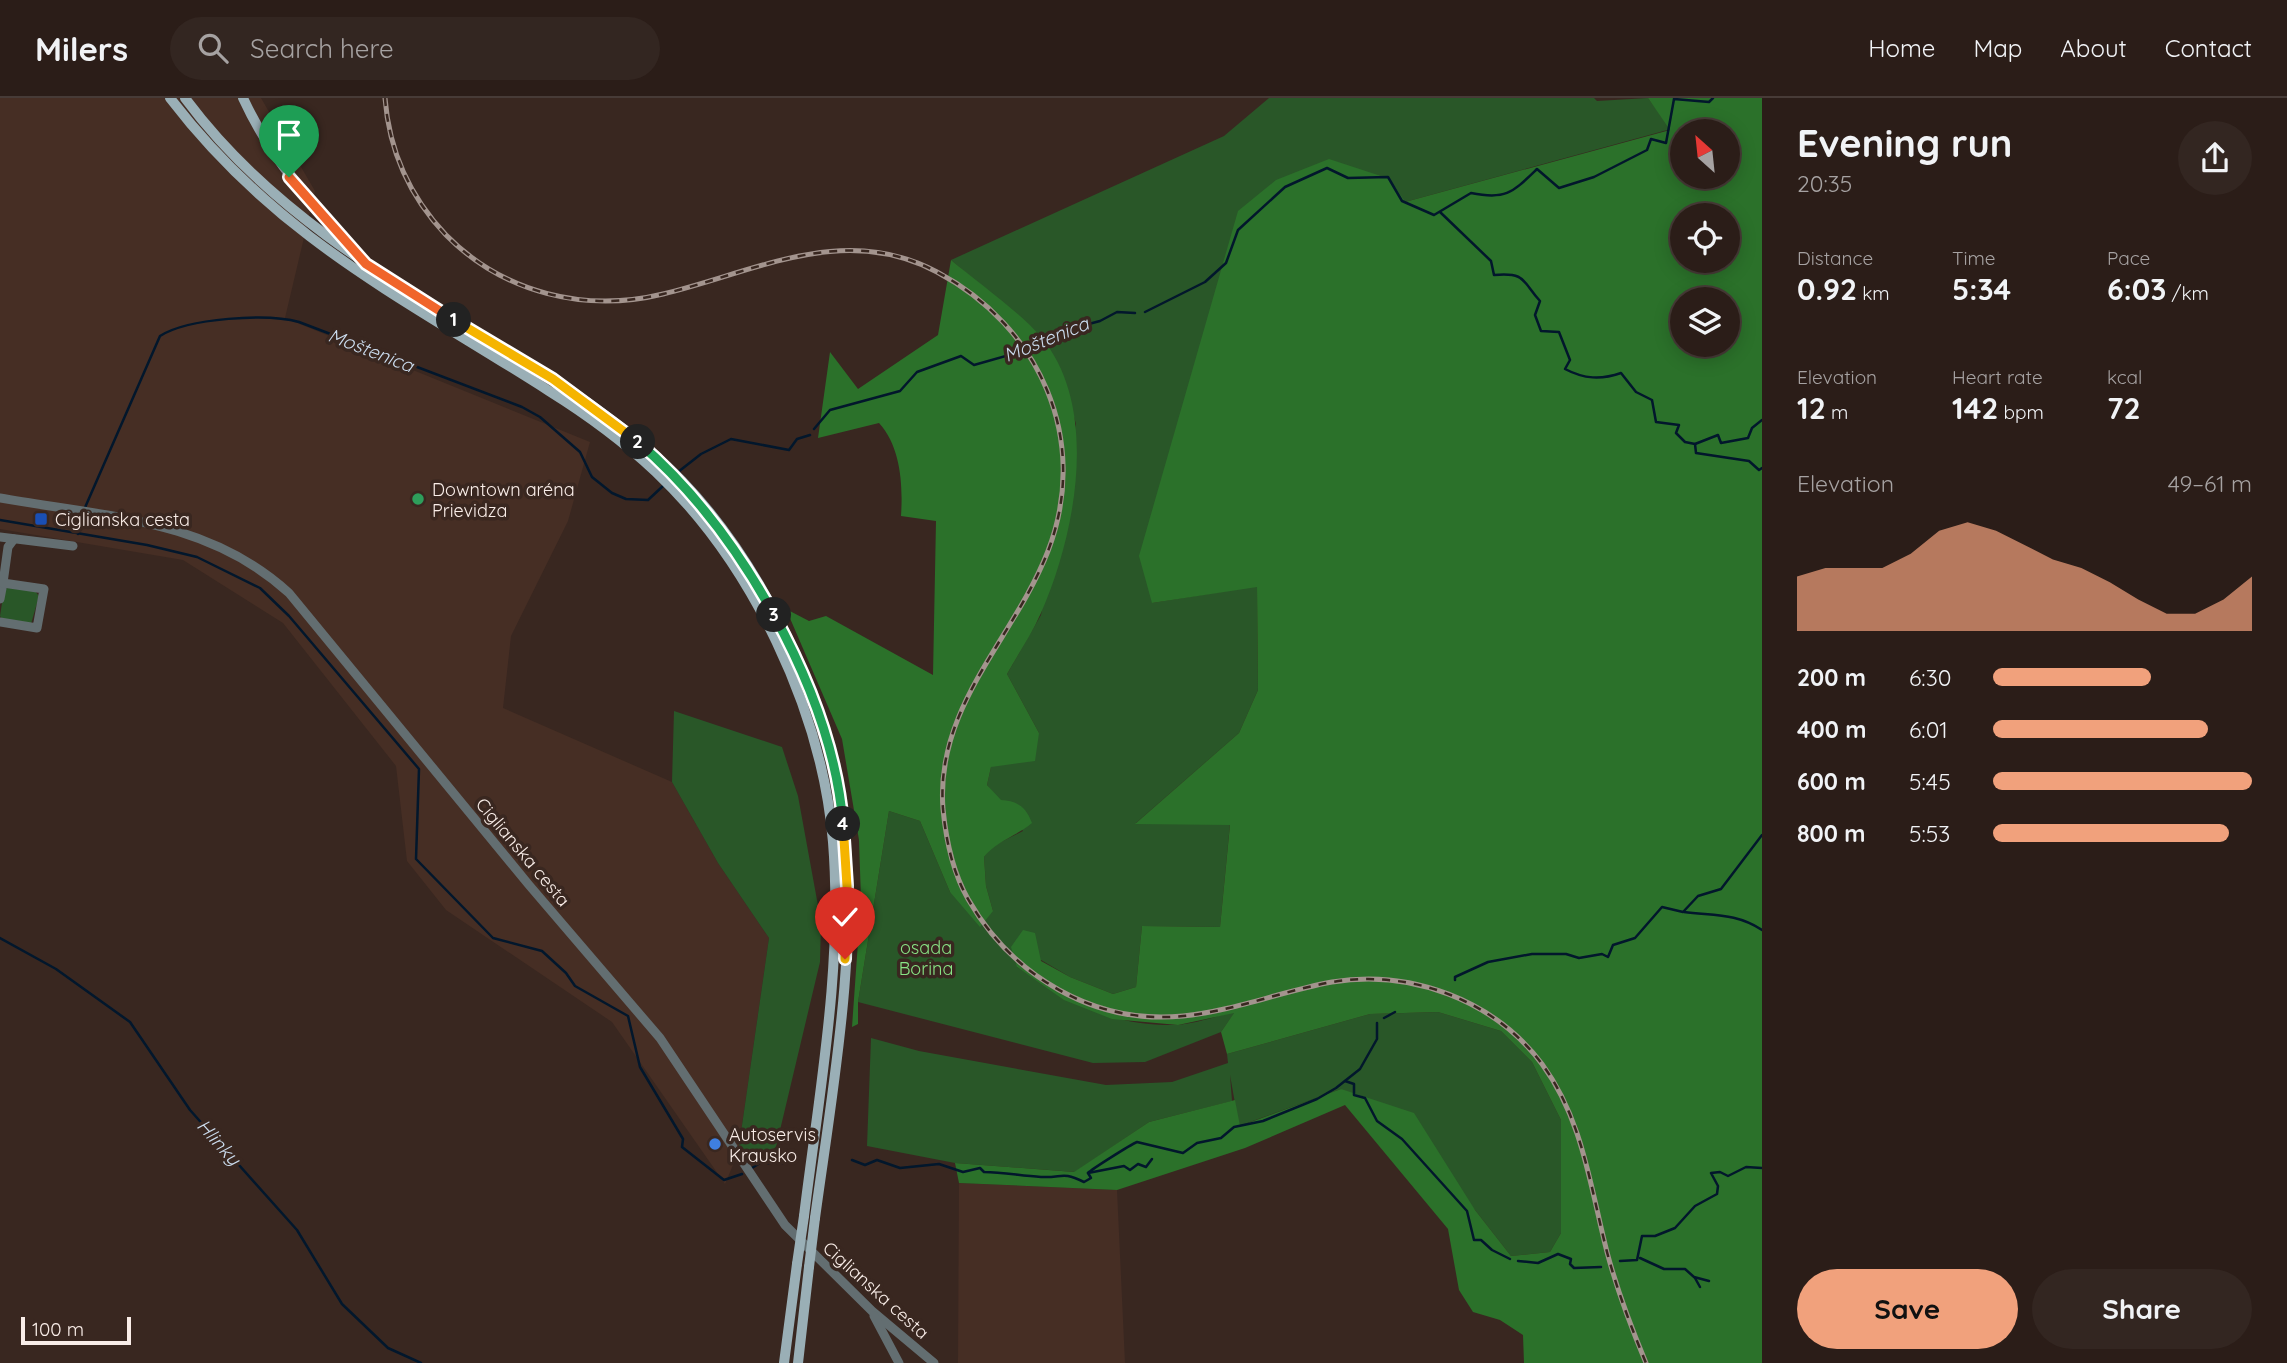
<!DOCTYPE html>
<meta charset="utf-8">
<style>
:root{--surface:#2b1d18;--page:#332621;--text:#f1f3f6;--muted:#a6a2a2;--line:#473b37;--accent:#f1a17c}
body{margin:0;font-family:Quicksand,sans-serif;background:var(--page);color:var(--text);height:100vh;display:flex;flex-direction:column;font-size:26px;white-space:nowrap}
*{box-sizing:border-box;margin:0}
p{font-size:23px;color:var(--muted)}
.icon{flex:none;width:38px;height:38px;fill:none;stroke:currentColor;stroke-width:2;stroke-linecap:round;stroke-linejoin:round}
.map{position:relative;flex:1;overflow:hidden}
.drawer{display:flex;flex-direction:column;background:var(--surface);width:525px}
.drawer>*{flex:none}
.needle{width:46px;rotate:333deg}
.tools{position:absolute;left:1670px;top:21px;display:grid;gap:14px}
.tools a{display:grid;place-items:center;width:70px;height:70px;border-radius:50%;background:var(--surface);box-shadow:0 4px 18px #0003,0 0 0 2px var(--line);font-size:35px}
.scale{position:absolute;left:21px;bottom:18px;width:110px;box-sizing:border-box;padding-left:7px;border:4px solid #f9ede8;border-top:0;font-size:19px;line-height:24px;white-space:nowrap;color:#f9ede8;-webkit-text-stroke:5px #392720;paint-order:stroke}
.pin{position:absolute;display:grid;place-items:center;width:60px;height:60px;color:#fff;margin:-72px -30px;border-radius:50% 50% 50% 0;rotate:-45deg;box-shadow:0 0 7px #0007}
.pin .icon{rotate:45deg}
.km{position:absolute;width:35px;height:35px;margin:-18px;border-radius:50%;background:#222;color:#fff;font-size:19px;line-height:35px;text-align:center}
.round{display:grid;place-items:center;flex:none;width:74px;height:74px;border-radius:37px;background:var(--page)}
.summary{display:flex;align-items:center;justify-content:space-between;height:119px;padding:0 35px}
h1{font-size:38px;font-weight:700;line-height:52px}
.stats{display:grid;grid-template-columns:repeat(3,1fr);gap:10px;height:119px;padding:7px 35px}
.stats div{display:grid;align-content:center}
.stats b{font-size:30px;font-weight:700}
.stats small{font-size:19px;font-weight:400}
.stats p{font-size:19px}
.chart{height:196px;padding:14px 35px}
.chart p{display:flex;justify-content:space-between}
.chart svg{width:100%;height:126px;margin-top:7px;fill:var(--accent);opacity:.7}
.cta{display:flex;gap:14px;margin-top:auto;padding:14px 35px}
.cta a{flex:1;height:80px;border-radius:42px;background:var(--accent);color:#111;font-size:28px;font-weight:700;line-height:80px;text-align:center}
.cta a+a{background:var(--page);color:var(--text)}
ul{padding:0 35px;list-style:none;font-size:23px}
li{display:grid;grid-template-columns:112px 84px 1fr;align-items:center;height:52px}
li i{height:18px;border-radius:9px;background:var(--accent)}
header{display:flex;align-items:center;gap:42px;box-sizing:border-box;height:98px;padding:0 35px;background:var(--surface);border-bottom:2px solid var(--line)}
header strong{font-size:33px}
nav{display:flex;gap:38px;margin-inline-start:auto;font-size:24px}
.search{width:490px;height:63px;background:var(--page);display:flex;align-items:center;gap:18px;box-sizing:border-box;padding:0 24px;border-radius:38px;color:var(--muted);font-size:26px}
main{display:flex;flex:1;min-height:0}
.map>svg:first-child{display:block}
.built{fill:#462e24}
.green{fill:#295728}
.forest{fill:#2b712a;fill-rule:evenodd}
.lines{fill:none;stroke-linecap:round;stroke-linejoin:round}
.stream{stroke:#02172c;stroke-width:2.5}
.minor{stroke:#636e71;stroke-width:9}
.major{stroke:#9aafb6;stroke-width:10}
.rail-casing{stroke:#a3948e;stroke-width:5}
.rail{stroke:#392720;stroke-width:2.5;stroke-dasharray:8;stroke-linecap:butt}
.major-bridge{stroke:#9aafb6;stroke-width:10}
.split-1-casing{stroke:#fff;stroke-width:14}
.split-2-casing{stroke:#fff;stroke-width:14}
.split-3-casing{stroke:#fff;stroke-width:14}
.split-4-casing{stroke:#fff;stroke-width:14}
.split-5-casing{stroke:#fff;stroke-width:14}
.split-1{stroke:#f0652b;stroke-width:9}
.split-2{stroke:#f5b400;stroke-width:9}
.split-3{stroke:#22a559;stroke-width:9}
.split-4{stroke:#22a559;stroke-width:9}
.split-5{stroke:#f5b400;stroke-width:9}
.leisure-dot{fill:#2e9e5b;stroke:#392720;stroke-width:2.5}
.transit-dot{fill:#1a4fb4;stroke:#392720;stroke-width:2.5}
.shop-dot{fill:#3f7fe0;stroke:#392720;stroke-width:2.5}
.labels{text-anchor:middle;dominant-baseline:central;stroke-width:7;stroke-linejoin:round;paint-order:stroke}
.poi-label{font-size:18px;fill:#f9ede8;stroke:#392720;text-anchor:start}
.street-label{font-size:18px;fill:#f9ede8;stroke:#392720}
.park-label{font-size:18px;fill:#89e485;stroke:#392720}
.water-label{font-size:19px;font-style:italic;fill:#cbdcee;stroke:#392720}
</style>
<header>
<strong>Milers</strong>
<div class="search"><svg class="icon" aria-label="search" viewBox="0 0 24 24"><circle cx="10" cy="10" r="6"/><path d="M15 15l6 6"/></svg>Search here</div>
<nav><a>Home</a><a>Map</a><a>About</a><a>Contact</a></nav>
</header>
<main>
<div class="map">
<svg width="1762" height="1265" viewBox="0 0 1762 1265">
<rect width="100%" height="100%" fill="#392720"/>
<g class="built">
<path d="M 0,0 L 261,0 L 315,93 L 285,220 L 590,344 L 568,423 L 511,538 L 503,610 L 672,684 L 718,765 L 769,840 L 738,1055 L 725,1086 L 612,924 L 446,812 L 407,763 L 396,668 L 283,525 L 183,462 L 0,431 Z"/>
<path d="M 959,1085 L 1117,1092 L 1125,1265 L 958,1265 Z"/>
</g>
<g class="green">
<path d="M 1269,0 L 1594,0 L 1597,3 L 1648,0 L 1671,31 L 1405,104 L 1152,505 L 1257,488 L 1258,592 L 1239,635 L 1136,725 L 1230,726 L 1220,829 L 1142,828 L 1136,889 L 1113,896 L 1070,879 L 1041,862 L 1017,869 C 1069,905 1110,928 1176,927 C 1195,926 1216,918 1235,914 L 1221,934 L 1145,964 L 1093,965 L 858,904 L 889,713 L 920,723 L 950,794 L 993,813 L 986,788 L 984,759 L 991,749 L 1023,733 L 987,687 L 991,669 L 1039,635 L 1007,576 L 1041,517 L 1076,326 L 1061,274 L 1041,239 L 951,162 L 1224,38 Z"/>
<path d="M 9,489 L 35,493 L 39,498 L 31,526 L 2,521 L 0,518 L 4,492 Z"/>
<path d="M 674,613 L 782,649 L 798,698 L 821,824 L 820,864 L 776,1049 L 756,1063 L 738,1055 L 769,840 L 718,765 L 672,684 Z"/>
<path d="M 1438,914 L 1501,933 L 1532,964 L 1561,1022 L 1561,1135 L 1550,1154 L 1511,1158 L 1475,1112 L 1341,991 L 1239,1028 L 1230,977 L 1232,1003 L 1149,1024 L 1075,1074 L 955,1065 L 867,1048 L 871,940 L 919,953 L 1106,987 L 1172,984 L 1228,965 L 1227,956 L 1370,916 Z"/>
</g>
<g class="forest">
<path d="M 1648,0 L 1762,0 L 1762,1265 L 1524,1265 L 1523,1237 L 1500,1222 L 1473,1214 L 1459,1192 L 1448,1131 L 1345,1007 L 1245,1050 L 1117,1092 L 959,1085 L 955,1065 L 1074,1074 L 1149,1024 L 1235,1002 L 1240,1028 L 1341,991 L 1414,1015 L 1475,1112 L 1511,1158 L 1550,1154 L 1561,1135 L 1561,1022 L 1532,964 L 1501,933 L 1438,914 L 1370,916 L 1227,956 L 1221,934 L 1234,915 L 1178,927 L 1112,921 L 1064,902 L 1017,869 L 1011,849 L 1023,832 L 1035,835 L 1041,863 L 1070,879 L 1113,896 L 1136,889 L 1142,828 L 1220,829 L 1230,727 L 1135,726 L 1239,635 L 1258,592 L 1257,489 L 1152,505 L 1139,458 L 1238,113 L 1276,82 L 1329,61 L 1390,81 L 1405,104 L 1670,32 ZM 1682,33 L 1727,33 L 1727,79 L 1682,79 ZM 1682,117 L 1727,117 L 1727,163 L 1682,163 ZM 1682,201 L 1727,201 L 1727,247 L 1682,247 Z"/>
<path d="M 951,162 C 977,184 1021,215 1041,239 C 1101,310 1075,438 1041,515 C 1032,536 1018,556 1007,576 L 1039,635 L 1035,663 L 991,669 L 987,687 L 1001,702 C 1018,703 1026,709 1032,725 C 1017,738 996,743 984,759 L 986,788 L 993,813 L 980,829 L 950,794 L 920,723 L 889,713 L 858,904 L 858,926 L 852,929 L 861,802 L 859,742 L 842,641 L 786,511 L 809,523 L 826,518 L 933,577 L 936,423 L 901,418 C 903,387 901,349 879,325 L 818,340 L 830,254 L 858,291 L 938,237 Z"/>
</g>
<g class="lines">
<g class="stream">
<path d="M 1440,114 L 1491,163 L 1494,177 C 1526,174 1522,183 1540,203 L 1535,217 L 1541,233 L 1559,234 L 1570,262 L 1565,271 C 1584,281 1601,282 1621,275 L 1636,294 L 1652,302 L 1656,324 L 1679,327 L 1676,335 L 1685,344 L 1695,346 L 1696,355 L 1749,363 L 1759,372 L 1762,370"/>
<path d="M 1145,214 L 1205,184 L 1226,165 L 1238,132 L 1285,89 L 1327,70 L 1348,80 L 1388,79 L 1402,103 L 1434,117 L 1471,95 C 1506,102 1512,95 1537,71 L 1559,90 L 1594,79 L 1647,52 L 1651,41 L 1666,45 L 1674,1 L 1709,4 L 1713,0"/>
<path d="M 814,331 L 830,312 L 900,293 L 917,274 L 961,258 L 974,267 L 1020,254 L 1040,239 L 1100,223 L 1117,214 L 1135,215"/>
<path d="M 1695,346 L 1718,337 L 1721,345 L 1748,340 L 1752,330 L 1762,322"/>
<path d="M 678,374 L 701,356 L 731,341 L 789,352 L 797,341 L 810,337"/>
<path d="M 0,422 L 147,447 L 197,459 L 260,490 L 289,518 L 419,671 L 416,761 L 493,840 L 542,853 L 566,875 L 575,888 L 628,918 L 640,969 L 683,1041 L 682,1049 L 724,1082 L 742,1076"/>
<path d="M 78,436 L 80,421 L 160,238 C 188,220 268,215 299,224 L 522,309 L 540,319 L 580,354 L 592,379 L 612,395 L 626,401 L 648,402 L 663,388"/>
<path d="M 1684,814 C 1714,818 1736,815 1762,832"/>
<path d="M 0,840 L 56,871 L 130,924 L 190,1012 L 297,1132 L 342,1206 L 388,1250 L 421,1265"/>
<path d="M 1455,882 L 1455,879 L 1488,864 L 1532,856 L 1566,856 L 1579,860 L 1602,856 L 1608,859 L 1613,847 L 1635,840 L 1662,809 L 1683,814 L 1698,798 L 1721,791 L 1762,737"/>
<path d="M 1384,920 L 1395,914"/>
<path d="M 1345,983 L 1354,986 L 1354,997 L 1365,1000 L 1377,1023 L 1402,1041 L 1467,1113 L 1474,1142 L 1481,1142 L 1492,1152 L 1510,1161"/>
<path d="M 852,1062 L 865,1067 L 877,1062 L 900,1070 L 939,1066 L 963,1074 L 980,1070 L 984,1074 C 1004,1074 1021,1078 1041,1079 C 1064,1080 1061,1073 1084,1084 L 1091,1080 L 1088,1075 C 1092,1071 1130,1047 1137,1044 L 1183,1055 L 1197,1045 L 1221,1040 L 1234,1029 L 1263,1023 L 1317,1001 L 1336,990 L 1360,971 L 1377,941 L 1377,925"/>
<path d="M 752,1070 L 760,1065 L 785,1065"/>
<path d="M 1088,1075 L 1124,1068 L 1130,1072 L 1138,1066 L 1146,1069 L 1152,1061"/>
<path d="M 1640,1160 L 1664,1171 L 1685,1171 L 1694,1179 L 1709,1183"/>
<path d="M 1518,1163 L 1538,1165 L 1558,1156 L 1571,1161 L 1570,1166 L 1574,1170 L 1601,1169"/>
<path d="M 1620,1163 L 1637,1162 L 1642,1138 L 1655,1138 L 1675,1130 L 1695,1108 L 1717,1096 L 1718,1088 L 1711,1075 L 1720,1074 L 1728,1078 L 1746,1069 L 1762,1070"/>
<path d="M 1695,1180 L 1700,1189"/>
</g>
<g class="minor">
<path d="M 0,400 C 102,418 209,421 289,495 L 529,787 L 660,940 L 785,1127 L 872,1213 L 934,1265"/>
<path d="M 0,439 L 73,448"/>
<path d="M 0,485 L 3,485 L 0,501"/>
<path d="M 0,524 L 37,530 L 44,491 L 3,485 L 8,449 L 14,441"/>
<path d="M 874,1218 L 899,1265"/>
</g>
<g class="major">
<path d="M 170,0 C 278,141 404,200 549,293 C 586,316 624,344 656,374 C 752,465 822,612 833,744 C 843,869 819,995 804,1118"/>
<path d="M 185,0 C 272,118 401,189 524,263 C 580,297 636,336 682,383 C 761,465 829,604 843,717 C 859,850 833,988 815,1120"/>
<path d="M 243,0 C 270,59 310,104 353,151"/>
<path d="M 784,1265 L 797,1166"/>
<path d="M 798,1265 L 809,1169"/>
</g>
<defs>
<path id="rail" d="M 385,0 C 389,52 410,99 446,137 C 503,195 585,215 663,196 C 755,174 844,124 937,174 C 1039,228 1091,341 1048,453 C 1014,541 935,608 943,711 C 946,742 952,773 968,801 C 1012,878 1094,927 1183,918 C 1234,913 1282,893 1332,884 C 1411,871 1494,902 1542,966 C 1583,1022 1590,1088 1607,1154 C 1617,1192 1631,1229 1646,1265"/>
</defs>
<use href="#rail" class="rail-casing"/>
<use href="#rail" class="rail"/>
<g class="major-bridge">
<path d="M 797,1166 L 804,1118"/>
<path d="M 809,1169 L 815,1120"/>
</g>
</g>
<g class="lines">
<defs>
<path id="split-1" d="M 289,79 L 366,166 L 454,222"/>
<path id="split-2" d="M 454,222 L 553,281 L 638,344"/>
<path id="split-3" d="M 638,344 C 695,393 738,451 774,517"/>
<path id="split-4" d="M 774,517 C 809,581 837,652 843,726"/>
<path id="split-5" d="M 843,726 L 847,788 L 845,861"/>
</defs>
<use href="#split-1" class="split-1-casing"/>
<use href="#split-2" class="split-2-casing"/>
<use href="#split-3" class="split-3-casing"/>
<use href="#split-4" class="split-4-casing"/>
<use href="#split-5" class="split-5-casing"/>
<use href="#split-1" class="split-1"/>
<use href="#split-2" class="split-2"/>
<use href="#split-3" class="split-3"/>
<use href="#split-4" class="split-4"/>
<use href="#split-5" class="split-5"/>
</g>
<circle class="leisure-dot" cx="418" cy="401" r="7"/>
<rect class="transit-dot" x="34" y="414" width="14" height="14" rx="3.5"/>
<circle class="shop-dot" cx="715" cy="1046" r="7"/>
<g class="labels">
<g class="poi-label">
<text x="432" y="391">Downtown aréna<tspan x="432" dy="21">Prievidza</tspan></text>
<text x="55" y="421">Ciglianska cesta</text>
<text x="729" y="1036">Autoservis<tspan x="729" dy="21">Krausko</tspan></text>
</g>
<g class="street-label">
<text transform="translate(523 754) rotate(50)">Ciglianska cesta</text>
<text transform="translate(876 1192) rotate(42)">Ciglianska cesta</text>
</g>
<g class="park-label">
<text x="926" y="849">osada<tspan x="926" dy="21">Borina</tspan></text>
</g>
<g class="water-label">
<text transform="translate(1046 241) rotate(-22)">Moštenica</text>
<text transform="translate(371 252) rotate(21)">Moštenica</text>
<text transform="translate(219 1044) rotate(48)">Hlinky</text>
</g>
</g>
</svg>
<div class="tools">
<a><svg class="needle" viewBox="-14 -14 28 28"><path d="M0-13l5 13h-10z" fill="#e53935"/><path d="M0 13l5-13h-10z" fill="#a6a2a2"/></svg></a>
<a><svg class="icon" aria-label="locate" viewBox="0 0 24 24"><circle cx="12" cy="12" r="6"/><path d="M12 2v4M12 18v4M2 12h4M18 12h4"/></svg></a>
<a><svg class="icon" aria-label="layers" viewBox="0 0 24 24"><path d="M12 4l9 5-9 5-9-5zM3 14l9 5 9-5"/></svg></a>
</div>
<div class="scale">100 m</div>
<div class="pin" style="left:289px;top:79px;background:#1e9e55"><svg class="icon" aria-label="arrive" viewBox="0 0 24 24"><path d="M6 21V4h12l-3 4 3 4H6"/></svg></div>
<div class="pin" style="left:845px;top:861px;background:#d93025"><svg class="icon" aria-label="check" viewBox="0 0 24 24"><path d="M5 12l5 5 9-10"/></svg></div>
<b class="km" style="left:454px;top:222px">1</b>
<b class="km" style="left:638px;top:344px">2</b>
<b class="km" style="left:774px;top:517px">3</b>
<b class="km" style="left:843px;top:726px">4</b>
</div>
<section class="drawer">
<div class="summary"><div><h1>Evening run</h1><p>20:35</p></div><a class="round"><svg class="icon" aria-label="share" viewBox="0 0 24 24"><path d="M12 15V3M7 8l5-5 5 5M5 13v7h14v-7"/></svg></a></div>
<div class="stats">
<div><p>Distance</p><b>0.92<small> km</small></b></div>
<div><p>Time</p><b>5:34</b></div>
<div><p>Pace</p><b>6:03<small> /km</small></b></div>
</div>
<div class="stats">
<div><p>Elevation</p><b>12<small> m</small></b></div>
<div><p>Heart rate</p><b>142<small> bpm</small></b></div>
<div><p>kcal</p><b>72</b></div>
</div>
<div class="chart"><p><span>Elevation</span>49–61 m</p>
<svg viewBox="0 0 160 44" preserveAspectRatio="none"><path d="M0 44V25L10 22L20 22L30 22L40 17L50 9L60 6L70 9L80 14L90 19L100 22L110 27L120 33L130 38L140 38L150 33L160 25V44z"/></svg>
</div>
<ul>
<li><b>200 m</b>6:30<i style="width:61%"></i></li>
<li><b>400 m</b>6:01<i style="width:83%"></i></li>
<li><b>600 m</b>5:45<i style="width:100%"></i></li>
<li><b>800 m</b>5:53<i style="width:91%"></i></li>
</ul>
<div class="cta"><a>Save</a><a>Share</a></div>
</section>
</main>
